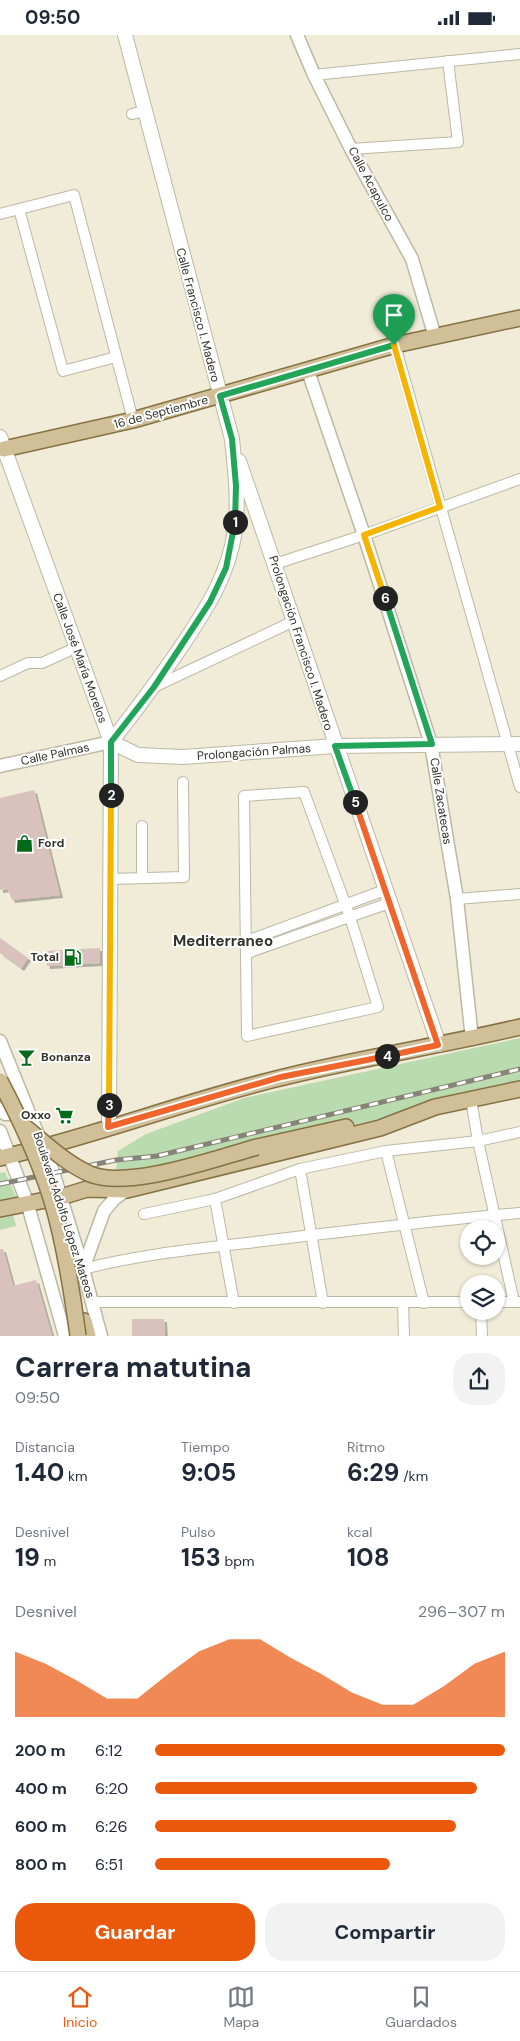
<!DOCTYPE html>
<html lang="es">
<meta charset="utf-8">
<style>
:root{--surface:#fff;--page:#f2f2f3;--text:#1f2937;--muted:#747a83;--line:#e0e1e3;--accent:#ea580c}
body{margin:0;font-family:"DM Sans",sans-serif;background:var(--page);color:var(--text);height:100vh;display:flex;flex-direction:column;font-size:19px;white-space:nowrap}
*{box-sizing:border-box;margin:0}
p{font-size:16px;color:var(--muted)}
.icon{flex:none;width:28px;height:28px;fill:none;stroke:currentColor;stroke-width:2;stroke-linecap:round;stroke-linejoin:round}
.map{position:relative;height:1301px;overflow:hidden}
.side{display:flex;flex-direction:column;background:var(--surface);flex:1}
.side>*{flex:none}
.controls{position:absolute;left:460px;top:1185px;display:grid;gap:10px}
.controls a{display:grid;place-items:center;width:45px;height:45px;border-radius:50%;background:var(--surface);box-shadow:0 1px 4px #0004;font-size:25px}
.pin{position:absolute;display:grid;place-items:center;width:42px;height:42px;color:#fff;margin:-51px -21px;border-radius:50% 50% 50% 0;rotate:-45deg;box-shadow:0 0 5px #0007}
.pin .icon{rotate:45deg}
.km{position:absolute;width:25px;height:25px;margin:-12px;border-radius:50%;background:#222;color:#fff;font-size:14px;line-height:25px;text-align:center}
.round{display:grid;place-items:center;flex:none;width:52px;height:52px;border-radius:20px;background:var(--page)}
.headline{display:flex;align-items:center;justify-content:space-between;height:85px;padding:0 15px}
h1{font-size:28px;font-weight:700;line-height:38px}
.stats{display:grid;grid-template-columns:repeat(3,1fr);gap:8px;height:85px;padding:5px 15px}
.stats div{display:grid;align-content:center}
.stats b{font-size:25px;font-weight:700}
.stats small{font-size:14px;font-weight:400}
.stats p{font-size:14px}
.chart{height:140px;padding:10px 15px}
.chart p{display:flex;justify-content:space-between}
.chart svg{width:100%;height:90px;margin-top:5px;fill:var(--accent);opacity:.7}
.primary-button{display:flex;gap:10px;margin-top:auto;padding:10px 15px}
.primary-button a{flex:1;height:58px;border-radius:20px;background:var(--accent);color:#fff;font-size:20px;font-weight:700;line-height:58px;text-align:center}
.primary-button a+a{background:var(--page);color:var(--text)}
ul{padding:0 15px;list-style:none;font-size:16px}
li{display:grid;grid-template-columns:80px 60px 1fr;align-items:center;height:38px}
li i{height:12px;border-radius:6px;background:var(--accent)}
.status{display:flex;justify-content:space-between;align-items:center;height:35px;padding:0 25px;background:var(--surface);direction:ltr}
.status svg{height:14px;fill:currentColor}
.tab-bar{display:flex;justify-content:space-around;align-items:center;height:70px;border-top:1px solid var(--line);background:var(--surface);font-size:14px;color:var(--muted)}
.tab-bar a{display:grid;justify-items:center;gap:2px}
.tab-bar .active{color:var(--accent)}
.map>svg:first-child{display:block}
.green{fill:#badbaf}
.building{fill:#d9c1bd;filter:url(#shadow)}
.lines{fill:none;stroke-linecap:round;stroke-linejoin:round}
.minor-casing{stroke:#bcb8a4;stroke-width:12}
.tertiary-casing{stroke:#bcb8a4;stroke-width:15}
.secondary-casing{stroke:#bcb8a4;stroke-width:16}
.primary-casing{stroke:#857244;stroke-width:18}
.minor{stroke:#fff;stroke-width:10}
.tertiary{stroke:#fff;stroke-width:12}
.secondary{stroke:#fff;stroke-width:14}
.primary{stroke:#d0bf97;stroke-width:15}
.rail-casing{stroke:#868476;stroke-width:5}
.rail{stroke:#fff;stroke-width:3;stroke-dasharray:9;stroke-linecap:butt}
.primary-bridge-casing{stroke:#857244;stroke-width:18;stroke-linecap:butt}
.primary-bridge{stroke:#d0bf97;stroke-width:15}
.split-1-casing{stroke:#fff;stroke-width:10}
.split-2-casing{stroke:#fff;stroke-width:10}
.split-3-casing{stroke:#fff;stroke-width:10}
.split-4-casing{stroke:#fff;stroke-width:10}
.split-5-casing{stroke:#fff;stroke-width:10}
.split-6-casing{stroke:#fff;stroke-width:10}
.split-7-casing{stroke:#fff;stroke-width:10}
.split-1{stroke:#22a559;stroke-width:6}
.split-2{stroke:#22a559;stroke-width:6}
.split-3{stroke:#f5b400;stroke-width:6}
.split-4{stroke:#f0652b;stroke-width:6}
.split-5{stroke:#f0652b;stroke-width:6}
.split-6{stroke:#22a559;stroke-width:6}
.split-7{stroke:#f5b400;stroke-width:6}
.labels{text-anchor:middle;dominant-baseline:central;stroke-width:4;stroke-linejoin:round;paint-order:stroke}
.street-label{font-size:12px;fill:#33322a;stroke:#fff}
.poi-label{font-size:12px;font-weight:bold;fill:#33322a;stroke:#fff;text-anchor:start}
.quarter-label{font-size:15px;font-weight:bold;fill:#33322a;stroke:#fff}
</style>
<div class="status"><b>09:50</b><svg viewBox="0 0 49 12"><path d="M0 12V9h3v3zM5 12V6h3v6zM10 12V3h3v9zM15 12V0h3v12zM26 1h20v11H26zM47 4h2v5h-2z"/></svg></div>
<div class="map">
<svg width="520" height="1301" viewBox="0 0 520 1301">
<defs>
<filter id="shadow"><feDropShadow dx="3" dy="3" stdDeviation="0" flood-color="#0004"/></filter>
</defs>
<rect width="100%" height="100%" fill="#f0ecd8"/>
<g class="green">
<path d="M 520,1003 L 520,1050 L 389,1082 L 134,1137 L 116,1136 L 118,1116 L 146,1099 L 244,1063 Z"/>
<path d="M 5,1137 L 17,1164 L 0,1168 L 0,1138 Z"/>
<path d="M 13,1180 L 16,1191 L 0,1195 L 0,1183 Z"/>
</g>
<g class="building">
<path d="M 34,755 L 60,860 L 12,865 L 8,854 L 0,855 L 0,763 Z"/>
<path d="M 0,903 L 28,923 L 21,933 L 0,918 Z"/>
<path d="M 100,913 L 100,928 L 47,931 L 46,916 Z"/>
<path d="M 0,1214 L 3,1214 L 13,1251 L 36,1245 L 52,1301 L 0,1301 Z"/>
<path d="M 132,1284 L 164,1284 L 165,1301 L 132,1301 Z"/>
</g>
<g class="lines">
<defs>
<g id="minor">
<path d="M 314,40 L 520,19"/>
<path d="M 132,79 L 144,76"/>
<path d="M 351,114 L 458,107 L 448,26"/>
<path d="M 19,174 L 63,336 L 116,322"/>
<path d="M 0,179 L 74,160 L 133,385"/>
<path d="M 395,310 L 520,752"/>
<path d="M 275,529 L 364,500 L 520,444"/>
<path d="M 0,641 L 28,628 L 42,628 L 75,613"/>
<path d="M 154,652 L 294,586"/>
<path d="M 304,757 L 350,882 L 378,972 L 247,1001 L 244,761 Z"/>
<path d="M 142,843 L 142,791"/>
<path d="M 110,844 L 184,842 L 183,747"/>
<path d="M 457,864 L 520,859"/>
<path d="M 247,906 L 385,855"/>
<path d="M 247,918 L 389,868"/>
<path d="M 471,1064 L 478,1106 L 514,1267"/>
<path d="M 386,1116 L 424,1268"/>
<path d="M 300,1134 L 323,1268"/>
<path d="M 215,1164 L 234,1268"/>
<path d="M 144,1179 L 215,1164 L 300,1134 L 386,1116 L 478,1106 L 520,1097"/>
<path d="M 83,1234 C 145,1218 208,1213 271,1205 C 354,1195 437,1185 520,1178"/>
<path d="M 92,1267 L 469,1267"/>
<path d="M 496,1267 L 520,1267"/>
<path d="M 403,1268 L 404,1301"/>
<path d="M 481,1276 L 482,1301"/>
</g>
<g id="tertiary">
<path d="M 297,0 L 314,40 L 351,114 L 412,224 L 435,302"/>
<path d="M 308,336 L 364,500 L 431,709 L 457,864 L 472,1004"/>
<path d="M 0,731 L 111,707"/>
<path d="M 0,1006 L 53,1137 L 83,1234 L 101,1301"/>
<path d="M 0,1074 L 5,1079 L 13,1079 L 18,1077 L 19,1070"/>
<path d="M 0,1096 L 27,1167 L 65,1301"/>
<path d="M 83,1234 L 104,1176 L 115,1163 L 127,1155"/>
</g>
<g id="secondary">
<path d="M 0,402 L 111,707 L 109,1092"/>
<path d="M 239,426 L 439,1010"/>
<path d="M 111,707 C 136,675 160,643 183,609 C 207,573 229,539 235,495 C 239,465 235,434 232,404 L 125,0"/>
<path d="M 111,707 L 138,720 L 183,722 L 335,711 L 520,709"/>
</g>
<g id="primary">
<path d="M 4,414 L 133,385 L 395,310 L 520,283"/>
<path d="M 257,1112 L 346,1092"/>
<path d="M 0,1123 C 95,1101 185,1066 280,1043 C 359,1023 440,1011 520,992"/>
<path d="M 0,1174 L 61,1162 L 87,1154 L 127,1155 L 380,1093 L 435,1072 L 520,1054"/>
<path d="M 84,1286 L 88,1301"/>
</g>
</defs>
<use href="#minor" class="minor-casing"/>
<use href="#tertiary" class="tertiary-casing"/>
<use href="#secondary" class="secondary-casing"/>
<use href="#primary" class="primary-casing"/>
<use href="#minor" class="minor"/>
<use href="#tertiary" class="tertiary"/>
<use href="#secondary" class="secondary"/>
<use href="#primary" class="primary"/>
<defs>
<path id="rail" d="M 0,1149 L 116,1125 L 157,1121 L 520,1034"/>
</defs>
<use href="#rail" class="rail-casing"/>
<use href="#rail" class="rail"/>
<defs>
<g id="primary-bridge">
<path d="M 0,1046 C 20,1084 39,1124 52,1166 C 65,1210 72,1256 78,1301"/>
<path d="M 25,1092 C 45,1108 65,1128 90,1139 C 128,1155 217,1123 257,1112"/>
</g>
</defs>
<use href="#primary-bridge" class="primary-bridge-casing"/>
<use href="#primary-bridge" class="primary-bridge"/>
</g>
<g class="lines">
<defs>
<path id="split-1" d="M 235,487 L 236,451 L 232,404 L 220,361 L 394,310"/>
<path id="split-2" d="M 111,760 L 111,707 L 154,652 L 210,567 L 226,533 L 235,487"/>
<path id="split-3" d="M 109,1070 L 111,760"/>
<path id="split-4" d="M 109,1070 L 108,1092 L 281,1042 L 387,1021"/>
<path id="split-5" d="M 355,767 L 438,1010 L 387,1021"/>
<path id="split-6" d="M 355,767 L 335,711 L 432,709 L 385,563"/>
<path id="split-7" d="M 385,563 L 364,500 L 440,472 L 394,310"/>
</defs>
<use href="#split-1" class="split-1-casing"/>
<use href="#split-2" class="split-2-casing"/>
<use href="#split-3" class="split-3-casing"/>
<use href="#split-4" class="split-4-casing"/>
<use href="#split-5" class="split-5-casing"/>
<use href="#split-6" class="split-6-casing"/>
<use href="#split-7" class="split-7-casing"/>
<use href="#split-1" class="split-1"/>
<use href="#split-2" class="split-2"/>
<use href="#split-3" class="split-3"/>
<use href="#split-4" class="split-4"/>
<use href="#split-5" class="split-5"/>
<use href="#split-6" class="split-6"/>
<use href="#split-7" class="split-7"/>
</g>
<defs>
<symbol id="shop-bare" viewBox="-9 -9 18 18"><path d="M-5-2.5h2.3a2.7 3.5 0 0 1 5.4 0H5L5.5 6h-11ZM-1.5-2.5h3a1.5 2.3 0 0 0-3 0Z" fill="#016b1a" stroke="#fff" stroke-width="2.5" paint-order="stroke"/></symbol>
<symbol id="fuel-bare" viewBox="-9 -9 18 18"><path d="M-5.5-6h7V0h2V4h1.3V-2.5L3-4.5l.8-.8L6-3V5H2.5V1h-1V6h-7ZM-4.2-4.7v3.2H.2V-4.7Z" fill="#016b1a" stroke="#fff" stroke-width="2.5" paint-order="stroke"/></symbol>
<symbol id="bar-bare" viewBox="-9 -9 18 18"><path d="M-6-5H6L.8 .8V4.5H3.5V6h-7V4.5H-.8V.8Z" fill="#016b1a" stroke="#fff" stroke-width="2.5" paint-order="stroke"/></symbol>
<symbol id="supermarket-bare" viewBox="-9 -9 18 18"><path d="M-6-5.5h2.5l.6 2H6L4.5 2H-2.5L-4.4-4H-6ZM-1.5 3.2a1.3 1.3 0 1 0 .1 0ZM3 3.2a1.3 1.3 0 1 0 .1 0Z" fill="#016b1a" stroke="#fff" stroke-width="2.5" paint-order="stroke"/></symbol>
</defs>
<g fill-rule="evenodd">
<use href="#shop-bare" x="12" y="796" width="25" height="25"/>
<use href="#fuel-bare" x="60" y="910" width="25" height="25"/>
<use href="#bar-bare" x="14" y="1010" width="25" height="25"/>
<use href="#supermarket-bare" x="52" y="1068" width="25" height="25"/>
</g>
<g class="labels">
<g class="street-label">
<text transform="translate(371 149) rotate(62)">Calle Acapulco</text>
<text transform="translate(198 280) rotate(75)">Calle Francisco I. Madero</text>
<text transform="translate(161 377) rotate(-15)">16 de Septiembre</text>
<text transform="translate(301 608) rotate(72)">Prolongación Francisco I. Madero</text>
<text transform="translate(80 623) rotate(70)">Calle José María Morelos</text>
<text transform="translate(254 717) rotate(-4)">Prolongación Palmas</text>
<text transform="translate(55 719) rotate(-12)">Calle Palmas</text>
<text transform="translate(441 766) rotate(81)">Calle Zacatecas</text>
<text transform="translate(64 1180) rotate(72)">Boulevard Adolfo López Mateos</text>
</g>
<g class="poi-label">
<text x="38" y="808">Ford</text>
<text x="59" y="922" text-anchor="end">Total</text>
<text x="41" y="1022">Bonanza</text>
<text x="51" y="1080" text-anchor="end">Oxxo</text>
</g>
<g class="quarter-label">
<text x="223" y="906">Mediterraneo</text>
</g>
</g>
</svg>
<div class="controls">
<a><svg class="icon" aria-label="locate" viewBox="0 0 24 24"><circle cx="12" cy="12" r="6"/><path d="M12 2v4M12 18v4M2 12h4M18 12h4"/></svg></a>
<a><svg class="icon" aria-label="layers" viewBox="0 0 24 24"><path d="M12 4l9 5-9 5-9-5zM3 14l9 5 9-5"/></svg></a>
</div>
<div class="pin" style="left:394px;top:310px;background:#1e9e55"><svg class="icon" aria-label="arrive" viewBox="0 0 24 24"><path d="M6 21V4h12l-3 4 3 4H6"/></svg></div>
<b class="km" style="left:235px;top:487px">1</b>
<b class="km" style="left:111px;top:760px">2</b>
<b class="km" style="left:109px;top:1070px">3</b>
<b class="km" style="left:387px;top:1021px">4</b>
<b class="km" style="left:355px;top:767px">5</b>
<b class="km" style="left:385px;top:563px">6</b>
</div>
<section class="side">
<div class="headline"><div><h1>Carrera matutina</h1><p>09:50</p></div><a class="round"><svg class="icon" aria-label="share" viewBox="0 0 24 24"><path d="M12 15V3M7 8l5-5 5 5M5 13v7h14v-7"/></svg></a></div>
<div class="stats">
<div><p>Distancia</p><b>1.40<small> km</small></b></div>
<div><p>Tiempo</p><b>9:05</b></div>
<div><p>Ritmo</p><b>6:29<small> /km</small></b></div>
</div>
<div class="stats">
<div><p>Desnivel</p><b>19<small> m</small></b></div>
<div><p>Pulso</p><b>153<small> bpm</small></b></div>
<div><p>kcal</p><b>108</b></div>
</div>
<div class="chart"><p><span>Desnivel</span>296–307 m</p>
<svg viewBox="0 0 160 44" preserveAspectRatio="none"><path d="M0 44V12L10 18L20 26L30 35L40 35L50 23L60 12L70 6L80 6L90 15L100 23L110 32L120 38L130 38L140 29L150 18L160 12V44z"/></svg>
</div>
<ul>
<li><b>200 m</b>6:12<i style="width:100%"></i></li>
<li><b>400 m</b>6:20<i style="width:92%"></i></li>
<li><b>600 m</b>6:26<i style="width:86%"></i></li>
<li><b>800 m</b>6:51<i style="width:67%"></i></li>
</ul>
<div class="primary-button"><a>Guardar</a><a>Compartir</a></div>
</section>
<nav class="tab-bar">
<a class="active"><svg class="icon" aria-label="home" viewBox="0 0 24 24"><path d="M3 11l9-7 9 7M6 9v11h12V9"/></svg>Inicio</a>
<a><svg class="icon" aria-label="map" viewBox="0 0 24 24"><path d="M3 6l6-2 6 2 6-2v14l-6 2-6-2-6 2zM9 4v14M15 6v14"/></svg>Mapa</a>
<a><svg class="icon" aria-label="saved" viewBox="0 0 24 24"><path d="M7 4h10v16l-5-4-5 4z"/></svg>Guardados</a>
</nav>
